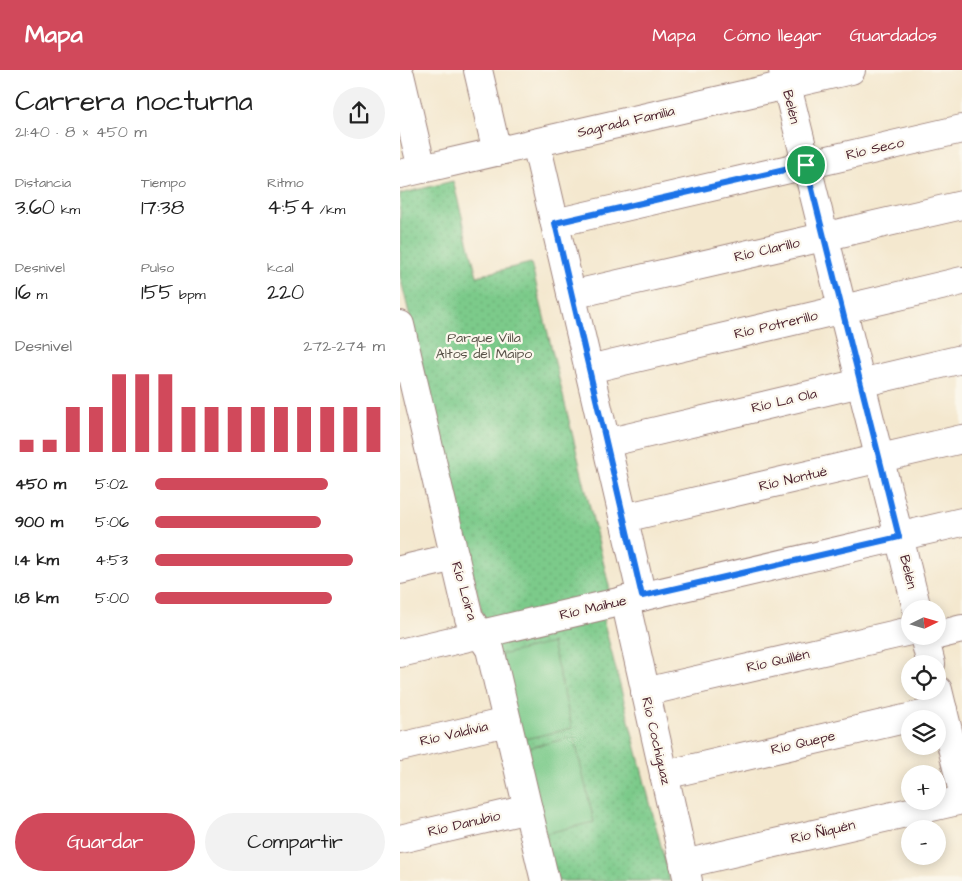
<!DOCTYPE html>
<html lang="es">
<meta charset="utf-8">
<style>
:root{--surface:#fff;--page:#f2f2f2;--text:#222;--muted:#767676;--accent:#d1495b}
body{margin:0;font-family:"Architects Daughter",sans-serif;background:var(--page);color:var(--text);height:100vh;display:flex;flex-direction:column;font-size:19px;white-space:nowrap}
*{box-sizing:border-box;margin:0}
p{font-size:16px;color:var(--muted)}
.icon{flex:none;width:28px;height:28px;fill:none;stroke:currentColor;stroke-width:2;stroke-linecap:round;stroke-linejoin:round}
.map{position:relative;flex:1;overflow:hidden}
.panel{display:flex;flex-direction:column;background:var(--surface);width:400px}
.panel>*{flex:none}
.needle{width:32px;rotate:85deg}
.fabs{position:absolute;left:501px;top:530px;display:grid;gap:10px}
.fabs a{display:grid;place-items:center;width:45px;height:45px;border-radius:50%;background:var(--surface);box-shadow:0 2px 12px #0003;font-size:25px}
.pin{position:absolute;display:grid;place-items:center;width:42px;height:42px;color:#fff;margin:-21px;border:2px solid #fff;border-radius:50%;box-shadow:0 1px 5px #0007}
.round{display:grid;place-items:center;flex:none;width:52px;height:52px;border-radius:26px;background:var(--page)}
.headline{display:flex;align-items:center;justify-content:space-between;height:85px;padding:0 15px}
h1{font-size:28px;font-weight:600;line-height:38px}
.stats{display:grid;grid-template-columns:repeat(3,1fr);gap:8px;height:85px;padding:5px 15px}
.stats div{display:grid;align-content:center}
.stats b{font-size:21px;font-weight:600}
.stats small{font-size:14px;font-weight:400}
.stats p{font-size:14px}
.chart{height:140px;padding:10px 15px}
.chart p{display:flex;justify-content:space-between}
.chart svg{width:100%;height:90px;margin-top:5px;stroke:var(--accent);stroke-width:6}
.cta{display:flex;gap:10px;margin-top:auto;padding:10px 15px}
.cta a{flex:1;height:58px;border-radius:30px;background:var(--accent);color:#fff;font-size:20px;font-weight:600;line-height:58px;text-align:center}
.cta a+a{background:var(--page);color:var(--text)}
ul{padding:0 15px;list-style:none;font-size:16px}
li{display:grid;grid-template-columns:80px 60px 1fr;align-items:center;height:38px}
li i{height:12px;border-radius:6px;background:var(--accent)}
header{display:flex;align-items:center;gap:30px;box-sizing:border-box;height:70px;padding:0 25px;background:var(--accent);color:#fff}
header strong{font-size:24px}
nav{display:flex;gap:28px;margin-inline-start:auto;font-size:18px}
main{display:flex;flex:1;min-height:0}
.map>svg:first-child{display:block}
.park{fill:url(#park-dots);stroke:#63745a}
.pitch{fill:#7cca8a;stroke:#63745a}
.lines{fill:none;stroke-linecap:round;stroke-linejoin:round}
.minor-casing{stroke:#9f847d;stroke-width:30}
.minor{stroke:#fff;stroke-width:28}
.route-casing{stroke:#fff;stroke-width:10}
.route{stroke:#1a73e8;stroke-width:6}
.labels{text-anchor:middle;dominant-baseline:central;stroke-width:4.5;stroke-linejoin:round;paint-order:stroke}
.street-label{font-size:14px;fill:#4a1f2b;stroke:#fbf7ec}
.park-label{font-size:14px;fill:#595248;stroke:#fbf7ec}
</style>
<header>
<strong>Mapa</strong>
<nav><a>Mapa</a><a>Cómo llegar</a><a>Guardados</a></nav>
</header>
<main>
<section class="panel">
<div class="headline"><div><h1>Carrera nocturna</h1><p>21:40 · 8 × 450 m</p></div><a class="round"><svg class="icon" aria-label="share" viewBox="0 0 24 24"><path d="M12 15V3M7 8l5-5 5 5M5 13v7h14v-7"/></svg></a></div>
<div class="stats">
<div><p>Distancia</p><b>3.60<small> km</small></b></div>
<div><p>Tiempo</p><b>17:38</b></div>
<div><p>Ritmo</p><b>4:54<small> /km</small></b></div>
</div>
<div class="stats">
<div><p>Desnivel</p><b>16<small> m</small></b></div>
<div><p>Pulso</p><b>155<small> bpm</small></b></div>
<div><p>kcal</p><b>220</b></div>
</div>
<div class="chart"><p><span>Desnivel</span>272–274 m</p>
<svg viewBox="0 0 160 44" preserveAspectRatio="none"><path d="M5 44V38M15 44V38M25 44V22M35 44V22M45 44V6M55 44V6M65 44V6M75 44V22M85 44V22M95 44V22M105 44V22M115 44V22M125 44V22M135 44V22M145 44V22M155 44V22"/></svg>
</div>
<ul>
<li><b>450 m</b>5:02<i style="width:75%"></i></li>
<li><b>900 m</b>5:06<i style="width:72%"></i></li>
<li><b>1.4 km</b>4:53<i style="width:86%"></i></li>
<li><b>1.8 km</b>5:00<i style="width:77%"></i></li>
</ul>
<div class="cta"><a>Guardar</a><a>Compartir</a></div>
</section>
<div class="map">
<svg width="562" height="811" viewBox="0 0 562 811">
<defs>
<pattern id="park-dots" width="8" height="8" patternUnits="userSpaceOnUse" patternTransform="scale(1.25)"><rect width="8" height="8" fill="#7cca8a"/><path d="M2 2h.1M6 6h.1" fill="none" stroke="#6dad77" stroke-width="1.8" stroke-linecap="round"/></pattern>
</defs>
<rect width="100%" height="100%" fill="#fbf7ec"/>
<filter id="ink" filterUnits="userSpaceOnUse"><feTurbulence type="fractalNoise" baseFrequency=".02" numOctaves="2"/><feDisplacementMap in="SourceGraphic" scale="10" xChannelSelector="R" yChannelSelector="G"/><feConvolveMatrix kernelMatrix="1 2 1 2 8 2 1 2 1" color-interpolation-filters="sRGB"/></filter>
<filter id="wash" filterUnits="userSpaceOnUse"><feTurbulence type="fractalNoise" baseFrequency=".0096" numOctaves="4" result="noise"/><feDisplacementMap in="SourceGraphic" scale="20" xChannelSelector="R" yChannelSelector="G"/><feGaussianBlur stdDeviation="1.12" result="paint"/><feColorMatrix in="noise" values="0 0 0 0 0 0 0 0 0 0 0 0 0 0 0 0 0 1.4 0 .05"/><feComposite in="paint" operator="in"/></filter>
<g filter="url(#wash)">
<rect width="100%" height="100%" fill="#f4e8cf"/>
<path class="park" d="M 53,111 L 77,206 L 131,193 L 210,520 L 204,553 L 270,811 L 152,811 L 84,551 L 0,206 L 0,124 Z"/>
<g class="pitch">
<path d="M 152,573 L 172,658 L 121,670 L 101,585 Z"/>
<path d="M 174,667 L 194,752 L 143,764 L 123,679 Z"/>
</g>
</g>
<g filter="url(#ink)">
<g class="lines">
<defs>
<g id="minor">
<path d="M 78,0 L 97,82"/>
<path d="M 383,0 L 517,539"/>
<path d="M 0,5 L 22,99"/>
<path d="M 136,73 L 242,527"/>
<path d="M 0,104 L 451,0"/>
<path d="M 155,153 L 562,59"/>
<path d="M 171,225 L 562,135"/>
<path d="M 0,255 L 69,548 L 90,579 L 145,811"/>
<path d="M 189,299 L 562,211"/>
<path d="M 206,373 L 562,289"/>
<path d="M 224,448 L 562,369"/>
<path d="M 0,500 L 55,487"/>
<path d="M 225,530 L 288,811"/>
<path d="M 538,565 L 562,559"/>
<path d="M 524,566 L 531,594"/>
<path d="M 0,583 L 562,452"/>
<path d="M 538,620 L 562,718"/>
<path d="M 245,622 L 510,561"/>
<path d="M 0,677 L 107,652"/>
<path d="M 264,705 L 543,640"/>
<path d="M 0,769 L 128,739"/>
<path d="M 284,794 L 562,730"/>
</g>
</defs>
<use href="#minor" class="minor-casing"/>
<use href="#minor" class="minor"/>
</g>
</g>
<g class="lines" filter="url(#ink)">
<defs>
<path id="route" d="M 406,95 L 499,467 L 242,526 L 155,153 Z"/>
</defs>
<use href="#route" class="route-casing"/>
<use href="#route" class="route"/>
</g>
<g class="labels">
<g class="street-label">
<text transform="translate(391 37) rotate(76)">Belén</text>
<text transform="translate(226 52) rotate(-13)">Sagrada Familia</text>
<text transform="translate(475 79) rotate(-13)">Río Seco</text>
<text transform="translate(367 180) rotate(-13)">Río Clarillo</text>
<text transform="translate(376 255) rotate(-13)">Río Potrerillo</text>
<text transform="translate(384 331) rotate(-13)">Río La Ola</text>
<text transform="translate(393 409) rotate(-13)">Río Nontué</text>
<text transform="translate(508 502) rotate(76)">Belén</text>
<text transform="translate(64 521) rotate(74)">Río Loira</text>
<text transform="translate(193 538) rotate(-13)">Río Maihue</text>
<text transform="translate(378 591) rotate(-13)">Río Quillén</text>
<text transform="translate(54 664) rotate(-13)">Río Valdivia</text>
<text transform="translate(256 671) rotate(77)">Río Cochiguaz</text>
<text transform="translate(403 673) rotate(-13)">Río Quepe</text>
<text transform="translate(64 754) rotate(-13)">Río Danubio</text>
<text transform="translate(423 762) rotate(-13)">Río Ñiquén</text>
</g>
<g class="park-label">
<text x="84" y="268">Parque Villa<tspan x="84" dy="16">Altos del Maipo</tspan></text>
</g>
</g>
</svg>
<div class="fabs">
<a><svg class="needle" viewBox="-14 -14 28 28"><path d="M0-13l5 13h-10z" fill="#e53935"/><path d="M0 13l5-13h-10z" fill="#767676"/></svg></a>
<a><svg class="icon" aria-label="locate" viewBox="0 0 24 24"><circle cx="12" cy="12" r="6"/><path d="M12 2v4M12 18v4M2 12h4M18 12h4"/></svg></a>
<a><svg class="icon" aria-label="layers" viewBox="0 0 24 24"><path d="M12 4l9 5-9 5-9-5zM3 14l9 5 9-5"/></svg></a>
<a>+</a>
<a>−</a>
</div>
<div class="pin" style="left:406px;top:95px;background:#1e9e55"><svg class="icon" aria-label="arrive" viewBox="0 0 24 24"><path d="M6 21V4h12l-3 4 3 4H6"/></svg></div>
</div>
</main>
